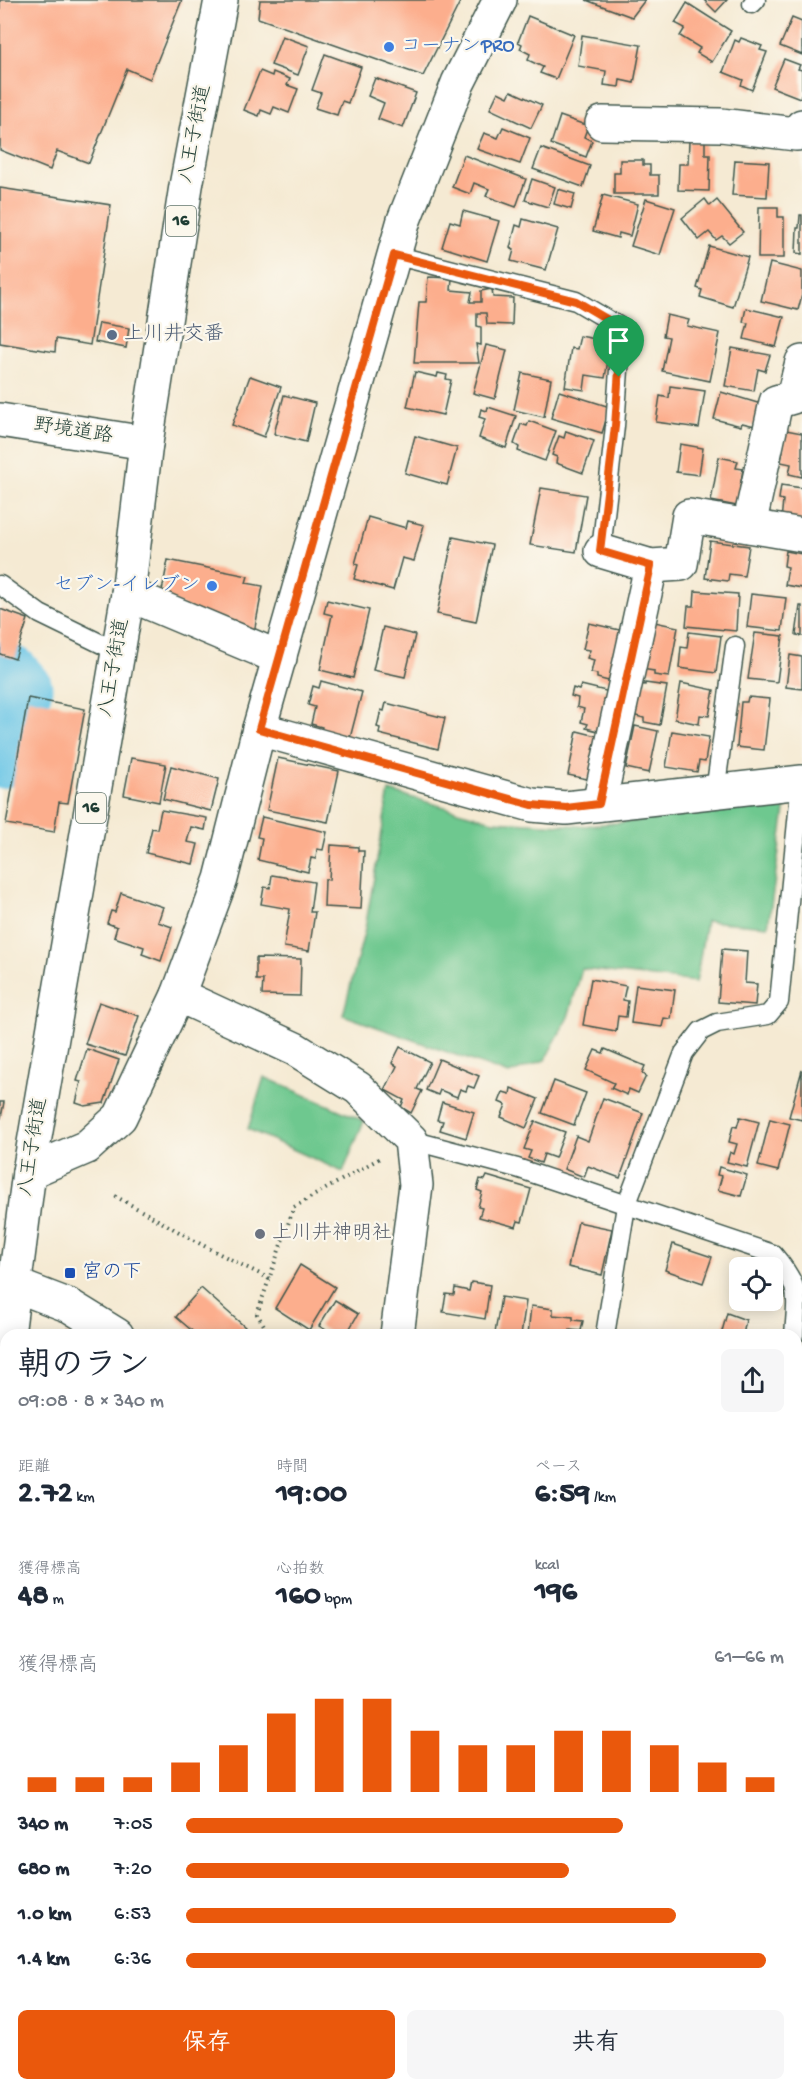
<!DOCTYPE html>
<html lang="ja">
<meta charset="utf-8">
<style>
:root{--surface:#fff;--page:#f6f6f7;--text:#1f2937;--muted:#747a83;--accent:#ea580c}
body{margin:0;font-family:"Gochi Hand","Klee One",sans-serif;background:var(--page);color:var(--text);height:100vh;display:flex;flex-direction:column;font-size:22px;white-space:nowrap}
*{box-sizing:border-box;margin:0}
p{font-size:20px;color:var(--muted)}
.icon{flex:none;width:33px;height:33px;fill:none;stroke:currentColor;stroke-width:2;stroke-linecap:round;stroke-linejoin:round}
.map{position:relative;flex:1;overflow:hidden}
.side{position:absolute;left:0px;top:1329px;width:802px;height:762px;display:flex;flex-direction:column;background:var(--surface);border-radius:18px 18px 0 0;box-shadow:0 3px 15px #0003}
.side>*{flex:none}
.fabs{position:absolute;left:729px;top:1257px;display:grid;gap:12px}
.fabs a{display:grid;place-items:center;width:54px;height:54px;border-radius:9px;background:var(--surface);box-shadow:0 3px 15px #0003;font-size:30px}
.pin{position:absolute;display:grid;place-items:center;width:51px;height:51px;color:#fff;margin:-62px -26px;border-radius:50% 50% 50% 0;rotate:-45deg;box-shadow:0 0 6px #0007}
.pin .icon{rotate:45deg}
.round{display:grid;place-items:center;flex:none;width:63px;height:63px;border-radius:9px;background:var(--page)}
.headline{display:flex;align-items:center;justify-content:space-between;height:102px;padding:0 18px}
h1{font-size:33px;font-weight:800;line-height:45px}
.metrics{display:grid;grid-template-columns:repeat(3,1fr);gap:9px;height:102px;padding:6px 18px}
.metrics div{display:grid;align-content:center}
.metrics b{font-size:30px;font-weight:800}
.metrics small{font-size:16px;font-weight:400}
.metrics p{font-size:16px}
.chart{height:168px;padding:12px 18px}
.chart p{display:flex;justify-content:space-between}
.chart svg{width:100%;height:108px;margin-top:6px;stroke:var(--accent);stroke-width:6}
.primary-button{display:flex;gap:12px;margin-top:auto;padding:12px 18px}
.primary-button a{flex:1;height:69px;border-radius:9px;background:var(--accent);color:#fff;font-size:24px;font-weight:800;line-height:69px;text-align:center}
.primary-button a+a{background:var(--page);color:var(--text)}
ul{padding:0 18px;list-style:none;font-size:20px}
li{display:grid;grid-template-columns:96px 72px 1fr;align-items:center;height:45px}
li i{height:15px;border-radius:8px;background:var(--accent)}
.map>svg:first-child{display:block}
.green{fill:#6ec88f;stroke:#468262;stroke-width:1.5}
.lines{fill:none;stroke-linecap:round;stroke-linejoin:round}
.river{stroke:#68c5e6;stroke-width:57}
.building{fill:#fcae8d}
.lane-casing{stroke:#3f574c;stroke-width:21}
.street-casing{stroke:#3f574c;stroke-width:36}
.secondary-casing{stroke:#3f574c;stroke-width:36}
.highway-casing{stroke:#3f574c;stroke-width:36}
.path{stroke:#3f574c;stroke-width:4;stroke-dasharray:1.5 4.5;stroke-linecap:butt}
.lane{stroke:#fff;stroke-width:18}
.street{stroke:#fff;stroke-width:33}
.secondary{stroke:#fff;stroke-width:33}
.highway{stroke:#fff;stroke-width:33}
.route-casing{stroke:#fff;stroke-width:12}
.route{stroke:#ea580c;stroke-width:8}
.shop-dot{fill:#3f7fe0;stroke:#fbf7ec;stroke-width:2}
.service-dot{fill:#5c6f8a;stroke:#fbf7ec;stroke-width:2}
.worship-dot{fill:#6b7280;stroke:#fbf7ec;stroke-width:2}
.transit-dot{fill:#1a4fb4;stroke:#fbf7ec;stroke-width:2}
.labels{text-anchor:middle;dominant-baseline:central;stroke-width:4.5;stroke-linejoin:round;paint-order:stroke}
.shield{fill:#fbf7ec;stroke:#61756b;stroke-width:1.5}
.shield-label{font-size:18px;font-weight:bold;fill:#1f3d34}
.shop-label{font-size:20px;fill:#366cbe;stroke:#fbf7ec;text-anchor:start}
.street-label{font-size:20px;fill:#1f3d34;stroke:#fbf7ec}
.service-label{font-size:20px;fill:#4e5e75;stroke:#fbf7ec;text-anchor:start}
.worship-label{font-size:20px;fill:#5b616d;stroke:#fbf7ec;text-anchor:start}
.transit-label{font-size:20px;fill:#164399;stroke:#fbf7ec;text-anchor:start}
</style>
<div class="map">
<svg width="802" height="2091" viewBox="0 0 802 2091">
<rect width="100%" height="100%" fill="#fbf7ec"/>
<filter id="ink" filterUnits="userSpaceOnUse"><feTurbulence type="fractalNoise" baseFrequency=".0167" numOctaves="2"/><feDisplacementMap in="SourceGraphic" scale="12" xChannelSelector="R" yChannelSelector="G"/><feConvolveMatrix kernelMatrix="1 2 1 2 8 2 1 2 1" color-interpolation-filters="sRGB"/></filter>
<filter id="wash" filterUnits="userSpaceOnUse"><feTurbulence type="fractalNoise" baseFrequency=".008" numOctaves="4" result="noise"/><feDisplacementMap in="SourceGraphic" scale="24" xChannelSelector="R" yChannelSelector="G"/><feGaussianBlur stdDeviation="1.35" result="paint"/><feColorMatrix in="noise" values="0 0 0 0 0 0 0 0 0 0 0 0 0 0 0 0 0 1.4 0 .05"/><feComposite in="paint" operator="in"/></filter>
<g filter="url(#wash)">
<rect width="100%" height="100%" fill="#f5ead3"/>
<g class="green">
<path d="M 389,791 L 493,821 L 583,826 L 636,821 L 783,802 L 785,810 L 768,926 L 706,921 L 696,982 L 582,969 L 568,1017 L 545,1060 L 509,1074 L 343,1015 L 365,929 Z"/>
<path d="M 264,1077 L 364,1121 L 343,1172 L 248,1129 Z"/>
<path d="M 588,2085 L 673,2085 L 668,2091 L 593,2091 Z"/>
</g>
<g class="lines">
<path class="river" d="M 0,670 L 12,674 L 24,688 L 0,760"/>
</g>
<g id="blocks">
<g class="building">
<path d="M 0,0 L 182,0 L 150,79 L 127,69 L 89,163 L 57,151 L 50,170 L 0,150 Z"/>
<path d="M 260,0 L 461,0 L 423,76 L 258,18 Z"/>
<path d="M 586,0 L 645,0 L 632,17 Z"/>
<path d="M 704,0 L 727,0 L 716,12 Z"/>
<path d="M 687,3 L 731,31 L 712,62 L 697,53 L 700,48 L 680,36 L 685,28 L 675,23 Z"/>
<path d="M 528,16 L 574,35 L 556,79 L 540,73 L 543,67 L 528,60 L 530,54 L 520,49 L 522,44 L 518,42 Z"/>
<path d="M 792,18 L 802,22 L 802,55 L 780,46 Z"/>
<path d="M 582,35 L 641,45 L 634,83 L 620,80 L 619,87 L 604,85 L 606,71 L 578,66 Z"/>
<path d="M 282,36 L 309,46 L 298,75 L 271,65 Z"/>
<path d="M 741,38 L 762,46 L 760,50 L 767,52 L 752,90 L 741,85 L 743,80 L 723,72 L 735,40 L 739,42 Z"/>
<path d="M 325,54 L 361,67 L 348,103 L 342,101 L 337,115 L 315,108 L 321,93 L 312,90 Z"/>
<path d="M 784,59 L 800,65 L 798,69 L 802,70 L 802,93 L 800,98 L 772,87 Z"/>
<path d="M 260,71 L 272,76 L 273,72 L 290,79 L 287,85 L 298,89 L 289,113 L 274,107 L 271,114 L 261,110 L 259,116 L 244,110 Z"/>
<path d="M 375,78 L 416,93 L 403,128 L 378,119 L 384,103 L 368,96 Z"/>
<path d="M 511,91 L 542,105 L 531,128 L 490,109 L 498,92 L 508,97 Z"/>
<path d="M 560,116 L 588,126 L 584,137 L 592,141 L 586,157 L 551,144 Z"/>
<path d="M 503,127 L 530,138 L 520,164 L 477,149 L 484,133 L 498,138 Z"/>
<path d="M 689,141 L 705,141 L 705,155 L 710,155 L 709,191 L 678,190 L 679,164 L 688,164 Z"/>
<path d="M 541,148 L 590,166 L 583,187 L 533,169 Z"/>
<path d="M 464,155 L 526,179 L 516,207 L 486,196 L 489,189 L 474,183 L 470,194 L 452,187 Z"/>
<path d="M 620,160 L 643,160 L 643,165 L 650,165 L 650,175 L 659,175 L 659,194 L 614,194 L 614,173 L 620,173 Z"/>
<path d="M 735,160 L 769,162 L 767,197 L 732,195 Z"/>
<path d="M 532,179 L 555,187 L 548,207 L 525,200 Z"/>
<path d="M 0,188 L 111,205 L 90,345 L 56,339 L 55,352 L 0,343 Z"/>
<path d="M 558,189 L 575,194 L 571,209 L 554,204 Z"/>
<path d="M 603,195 L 638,204 L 630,236 L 619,233 L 618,238 L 593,231 Z"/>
<path d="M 646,199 L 675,208 L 660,255 L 631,246 Z"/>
<path d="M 705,199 L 710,206 L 717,200 L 743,232 L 729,243 L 722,236 L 716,240 L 709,232 L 699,240 L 682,218 Z"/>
<path d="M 759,207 L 778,207 L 778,217 L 784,217 L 784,258 L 758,258 Z"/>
<path d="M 463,211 L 499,221 L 487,261 L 442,247 L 450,221 L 460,224 Z"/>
<path d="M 800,215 L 802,215 L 802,254 L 796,253 L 797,228 L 799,228 Z"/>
<path d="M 523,219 L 558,229 L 546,270 L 511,261 L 514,250 L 510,248 L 516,225 L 521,227 Z"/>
<path d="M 709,246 L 748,257 L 733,307 L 700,297 L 702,290 L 697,288 Z"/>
<path d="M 770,263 L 802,271 L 802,295 L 798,310 L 761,301 Z"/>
<path d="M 428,277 L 452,278 L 451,290 L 472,292 L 470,302 L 481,302 L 481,291 L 492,289 L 493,297 L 513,298 L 512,325 L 487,324 L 486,313 L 477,313 L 477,326 L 481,327 L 481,345 L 476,344 L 479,363 L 414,363 L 419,302 L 426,302 Z"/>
<path d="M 746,308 L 784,317 L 776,347 L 744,339 L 748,323 L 743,322 Z"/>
<path d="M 667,315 L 689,320 L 687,326 L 720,333 L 710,381 L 662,371 L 669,337 L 663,336 Z"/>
<path d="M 99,323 L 129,328 L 126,348 L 95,342 Z"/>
<path d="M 580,336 L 611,342 L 605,378 L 586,375 L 584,390 L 565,387 L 571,348 L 577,349 Z"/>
<path d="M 486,345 L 507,350 L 495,399 L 473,393 Z"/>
<path d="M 732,348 L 770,355 L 765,371 L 758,369 L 754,391 L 725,386 Z"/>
<path d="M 415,372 L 437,377 L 438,373 L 447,375 L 446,379 L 451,380 L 443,415 L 407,407 Z"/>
<path d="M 522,373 L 551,379 L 544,417 L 514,410 Z"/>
<path d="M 250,376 L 281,387 L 264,437 L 232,425 Z"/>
<path d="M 670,386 L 705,391 L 699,428 L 656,422 L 660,396 L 669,398 Z"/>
<path d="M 559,391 L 610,407 L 602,433 L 551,418 Z"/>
<path d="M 721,392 L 761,404 L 755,426 L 742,423 L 741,426 L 714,419 Z"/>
<path d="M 284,395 L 315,403 L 306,442 L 274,434 Z"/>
<path d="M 488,407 L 516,416 L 506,448 L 479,438 L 485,419 L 479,417 L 481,409 L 487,411 Z"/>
<path d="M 529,421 L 556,431 L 545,461 L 518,451 L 519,447 L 514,444 L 521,424 L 527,426 Z"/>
<path d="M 786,430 L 802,433 L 802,477 L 789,474 L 791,464 L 781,462 Z"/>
<path d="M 566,431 L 594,441 L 583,473 L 556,463 L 557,457 L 552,455 L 559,436 L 564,438 Z"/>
<path d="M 415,436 L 457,448 L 447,485 L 405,473 Z"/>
<path d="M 680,444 L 703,448 L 699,475 L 676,472 Z"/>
<path d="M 719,457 L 738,461 L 736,468 L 743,469 L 737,506 L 711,501 Z"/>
<path d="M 781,485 L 802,488 L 802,523 L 781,521 L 783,500 L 779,499 Z"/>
<path d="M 541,488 L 586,495 L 576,552 L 530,545 Z"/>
<path d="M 368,517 L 406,528 L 408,521 L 424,525 L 414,561 L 402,558 L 393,590 L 354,579 L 358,565 L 355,564 Z"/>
<path d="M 453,537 L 492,545 L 476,622 L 437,614 Z"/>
<path d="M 710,541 L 749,546 L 744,576 L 729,574 L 728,581 L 705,578 Z"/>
<path d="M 786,551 L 802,554 L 802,588 L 785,585 L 788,567 L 784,566 Z"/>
<path d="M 168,560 L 248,576 L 246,583 L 263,586 L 253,638 L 161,596 Z"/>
<path d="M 695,591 L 738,594 L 736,631 L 686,626 L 688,606 L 694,606 Z"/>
<path d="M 751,594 L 786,598 L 782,631 L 747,627 Z"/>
<path d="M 327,600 L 369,610 L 353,678 L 320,670 L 332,615 L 324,613 Z"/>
<path d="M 800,606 L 802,606 L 802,636 L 796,635 Z"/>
<path d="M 0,609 L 28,619 L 15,659 L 0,654 Z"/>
<path d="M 650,621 L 678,627 L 669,677 L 654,675 L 654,671 L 641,669 Z"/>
<path d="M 589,623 L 624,631 L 612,682 L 597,678 L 597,674 L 591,673 L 594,660 L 587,658 L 590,650 L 583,649 Z"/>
<path d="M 383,627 L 415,635 L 405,677 L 373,670 Z"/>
<path d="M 689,632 L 721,636 L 716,673 L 679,668 L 681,647 L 687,648 Z"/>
<path d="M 755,633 L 783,636 L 777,682 L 748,679 Z"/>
<path d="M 790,655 L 802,657 L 802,689 L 786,687 Z"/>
<path d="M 321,681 L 362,692 L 350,738 L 321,730 L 322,727 L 311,724 L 315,707 L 308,705 L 313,686 L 319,688 Z"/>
<path d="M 645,683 L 667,686 L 660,725 L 644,722 L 644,718 L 636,716 L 636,714 L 632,713 L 637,684 L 645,685 Z"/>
<path d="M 681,683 L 714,690 L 709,716 L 700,715 L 699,724 L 675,719 Z"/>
<path d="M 581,685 L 610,692 L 602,732 L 586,728 L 588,724 L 581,722 L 584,709 L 577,707 L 578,698 L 571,696 L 573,688 L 579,690 Z"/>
<path d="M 748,697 L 770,699 L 764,750 L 737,747 L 741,702 L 747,702 Z"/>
<path d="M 28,698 L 85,709 L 68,803 L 59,802 L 54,832 L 6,824 Z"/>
<path d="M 386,703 L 445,718 L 438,749 L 379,734 L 380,728 L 377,727 L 381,710 L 384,711 Z"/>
<path d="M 635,726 L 658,731 L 649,773 L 626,768 Z"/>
<path d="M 577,731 L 601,737 L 592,780 L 568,775 Z"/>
<path d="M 672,731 L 709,737 L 705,762 L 699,761 L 697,772 L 666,767 Z"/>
<path d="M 131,758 L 166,764 L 159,802 L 124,795 Z"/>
<path d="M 278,758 L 339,771 L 328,822 L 267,810 Z"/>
<path d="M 171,766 L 219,779 L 211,811 L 163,799 Z"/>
<path d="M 161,810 L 207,818 L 205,830 L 191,827 L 187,842 L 198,844 L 193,864 L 146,853 L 152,828 L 157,829 Z"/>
<path d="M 262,817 L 327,832 L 323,850 L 317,849 L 316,859 L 311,858 L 308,872 L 258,860 L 262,838 L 257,837 Z"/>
<path d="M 331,845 L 358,847 L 358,851 L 364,851 L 361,909 L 324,907 L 325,879 L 329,880 Z"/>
<path d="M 272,875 L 314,882 L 310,912 L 315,912 L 309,951 L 284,947 L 290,909 L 261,904 L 264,887 L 270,888 Z"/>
<path d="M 121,893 L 163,907 L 158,922 L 172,927 L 161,961 L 142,954 L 144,947 L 114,937 L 117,927 L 107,923 L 111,911 L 115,912 Z"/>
<path d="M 722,949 L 747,951 L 745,983 L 757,984 L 755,1005 L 718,1002 Z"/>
<path d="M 256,958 L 301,959 L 300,996 L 262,995 L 263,980 L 256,980 Z"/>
<path d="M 591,979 L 626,986 L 623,1000 L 628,1001 L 626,1017 L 618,1016 L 616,1031 L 583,1025 Z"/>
<path d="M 636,985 L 675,990 L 671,1019 L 664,1018 L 662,1027 L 631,1023 Z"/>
<path d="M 99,1002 L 139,1016 L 125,1056 L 85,1044 Z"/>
<path d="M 400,1047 L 430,1062 L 417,1089 L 422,1091 L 411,1113 L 401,1107 L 404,1100 L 385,1090 L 397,1066 L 392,1063 Z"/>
<path d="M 87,1049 L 119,1060 L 104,1103 L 85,1106 L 76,1103 L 81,1082 L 77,1081 Z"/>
<path d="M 605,1049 L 645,1066 L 642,1073 L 646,1076 L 638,1093 L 629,1089 L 627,1095 L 611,1088 L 614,1083 L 586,1070 L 595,1050 L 603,1053 Z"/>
<path d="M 439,1059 L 479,1076 L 474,1088 L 468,1086 L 466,1091 L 460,1089 L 457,1097 L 440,1090 L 438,1095 L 426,1090 Z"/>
<path d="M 802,1070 L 802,1120 L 789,1117 Z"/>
<path d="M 554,1081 L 586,1093 L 574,1125 L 542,1113 Z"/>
<path d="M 511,1088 L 538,1099 L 526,1128 L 501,1117 L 506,1105 L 499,1102 L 503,1092 L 510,1094 Z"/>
<path d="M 603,1098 L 643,1113 L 620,1178 L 588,1166 L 584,1177 L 564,1169 L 576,1136 L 588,1141 Z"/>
<path d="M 0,1102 L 4,1102 L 1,1118 L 0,1118 Z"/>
<path d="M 442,1102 L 474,1112 L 466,1138 L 440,1130 L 443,1121 L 437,1120 Z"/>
<path d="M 740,1117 L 759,1122 L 747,1167 L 727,1162 L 730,1152 L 734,1154 L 737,1144 L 729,1142 L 733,1126 L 737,1127 Z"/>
<path d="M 770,1119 L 790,1124 L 778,1171 L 758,1166 Z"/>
<path d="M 535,1121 L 565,1132 L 555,1158 L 544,1154 L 541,1163 L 528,1158 L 531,1151 L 524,1149 Z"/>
<path d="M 719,1167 L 747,1175 L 741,1196 L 718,1190 L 722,1176 L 717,1175 Z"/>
<path d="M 487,1176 L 531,1189 L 522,1222 L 518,1221 L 516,1227 L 479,1217 L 482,1208 L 478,1207 L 482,1192 L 477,1190 L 480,1179 L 485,1180 Z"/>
<path d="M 578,1222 L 612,1229 L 602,1275 L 568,1267 Z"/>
<path d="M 673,1244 L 712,1257 L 703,1283 L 665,1270 Z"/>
<path d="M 300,1265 L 335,1287 L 309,1330 L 275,1308 Z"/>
<path d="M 471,1282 L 490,1285 L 485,1319 L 443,1312 L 446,1294 L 454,1295 L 455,1288 L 469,1291 Z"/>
<path d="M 201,1288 L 245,1327 L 238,1335 L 197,1335 L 176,1317 Z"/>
<path d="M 501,1297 L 526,1301 L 521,1335 L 495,1333 Z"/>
<path d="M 335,1300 L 358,1314 L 346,1335 L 334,1335 L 319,1326 Z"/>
<path d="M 531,1306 L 553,1309 L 553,1315 L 573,1317 L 573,1320 L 583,1321 L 581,1331 L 570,1330 L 570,1335 L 528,1335 Z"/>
<path d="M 727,1313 L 746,1320 L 743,1335 L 721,1335 Z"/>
<path d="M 68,1329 L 82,1335 L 66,1335 Z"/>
<path d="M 800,1419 L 802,1423 L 802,1502 L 796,1505 L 796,1421 Z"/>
<path d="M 800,1511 L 802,1514 L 802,1544 L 796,1547 L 796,1513 Z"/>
<path d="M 799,1733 L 802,1739 L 802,1781 L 796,1770 L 796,1735 Z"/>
<path d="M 0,1922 L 6,1924 L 6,1975 L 0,1973 Z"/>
<path d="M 802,1952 L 802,1973 L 796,1964 L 796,1955 Z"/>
<path d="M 800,1988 L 802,2034 L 798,2036 L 801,2041 L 796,2043 L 796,1990 Z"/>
<path d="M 0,2028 L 5,2030 L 1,2047 L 0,2047 Z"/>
<path d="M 241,2085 L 300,2085 L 299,2091 L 265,2091 Z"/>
<path d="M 362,2085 L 383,2085 L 382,2091 Z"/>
<path d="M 391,2085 L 446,2085 L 444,2091 L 399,2091 L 390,2089 Z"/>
<path d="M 463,2085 L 486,2085 L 503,2091 L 461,2091 Z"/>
</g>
</g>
</g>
<g filter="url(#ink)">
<use href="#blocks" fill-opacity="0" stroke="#3f574c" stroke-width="1.5"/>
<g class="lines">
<defs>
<g id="lane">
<path d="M 752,4 L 756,0"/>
<path d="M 394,255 L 576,301 L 622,328 L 615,426 L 601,551"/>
<path d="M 0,585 L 40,614 L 118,652"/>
<path d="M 715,792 L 735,646"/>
<path d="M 411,1140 L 517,1168 L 773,1254 C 801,1287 797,1294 794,1335"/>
<path d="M 605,1335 L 626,1206 L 684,1053 L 701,1031 L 717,1023 L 768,1015 L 779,1002 L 801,782"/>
<path d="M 796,1359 L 802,1361"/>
<path d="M 796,2058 L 802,2055"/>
<path d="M 745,2085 L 748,2091"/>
<path d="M 313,2089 L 320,2091"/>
</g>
<g id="street">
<path d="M 602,123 L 721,125 L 796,134 L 802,126"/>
<path d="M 749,526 L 776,402 L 793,397 L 802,362"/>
<path d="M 601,551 L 651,566 L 681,564 L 689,516 L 802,535"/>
<path d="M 128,594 L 280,658"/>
<path d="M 259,729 L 532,805 L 566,808 L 802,782"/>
<path d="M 599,804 L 651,566"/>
<path d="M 178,995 L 295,1049 L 358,1088 L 411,1140 L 416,1185 L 397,1335"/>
<path d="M 15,1285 L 70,1306 L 117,1335"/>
<path d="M 721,2091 L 723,2085"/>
</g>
<g id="secondary">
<path d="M 0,420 L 146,443"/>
<path d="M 29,1172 L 87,1147 L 120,1117 L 178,995 L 221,879 L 259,729 L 404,220 L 458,83 L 500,0"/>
</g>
<g id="highway">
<path d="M 8,1335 L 29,1172 L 128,594 L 146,443 L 186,186 L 221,0"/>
<path d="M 0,1387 L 6,1346"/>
</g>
</defs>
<use href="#lane" class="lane-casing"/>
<use href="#street" class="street-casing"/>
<use href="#secondary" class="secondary-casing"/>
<use href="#highway" class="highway-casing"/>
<g class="path">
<path d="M 115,1196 L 206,1247 L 270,1279"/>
<path d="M 270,1335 L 257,1314 L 294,1207 L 380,1158"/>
<path d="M 674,2091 L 679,2085"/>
</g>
<use href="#lane" class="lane"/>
<use href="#street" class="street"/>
<use href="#secondary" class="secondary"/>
<use href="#highway" class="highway"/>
</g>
</g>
<g class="lines" filter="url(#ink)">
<defs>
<path id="route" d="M 394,255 L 576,301 L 622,328 L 615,426 L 600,551 L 651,566 L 599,804 L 566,808 L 532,805 L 259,729 Z"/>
</defs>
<use href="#route" class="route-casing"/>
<use href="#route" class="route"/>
</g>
<g class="shop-dot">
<circle cx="389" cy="47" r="6"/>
<circle cx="212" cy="586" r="6"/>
</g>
<circle class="service-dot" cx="112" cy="335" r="6"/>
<circle class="worship-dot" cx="260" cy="1234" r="6"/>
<rect class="transit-dot" x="64" y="1267" width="12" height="12" rx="3"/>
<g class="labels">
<g class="shield">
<rect x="166" y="206" width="30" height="30" rx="4.5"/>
<rect x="76" y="793" width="30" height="30" rx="4.5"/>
</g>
<g class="shield-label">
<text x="181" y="221">16</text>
<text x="91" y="808">16</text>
</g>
<g class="shop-label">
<text x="401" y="47">コーナンPRO</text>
<text x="200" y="586" text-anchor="end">セブン-イレブン</text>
</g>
<g class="street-label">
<text transform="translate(196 134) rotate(-79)">八王子街道</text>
<text transform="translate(73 432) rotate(9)">野境道路</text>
<text transform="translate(115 668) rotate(-80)">八王子街道</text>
<text transform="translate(34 1147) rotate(-81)">八王子街道</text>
</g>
<g class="service-label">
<text x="124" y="335">上川井交番</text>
</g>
<g class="worship-label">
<text x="272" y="1234">上川井神明社</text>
</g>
<g class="transit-label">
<text x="82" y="1273">宮の下</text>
</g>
</g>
</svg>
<div class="fabs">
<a><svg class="icon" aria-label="locate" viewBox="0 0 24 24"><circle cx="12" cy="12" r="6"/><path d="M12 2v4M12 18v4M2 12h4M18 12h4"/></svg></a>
</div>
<div class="pin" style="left:619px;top:377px;background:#1e9e55"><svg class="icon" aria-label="arrive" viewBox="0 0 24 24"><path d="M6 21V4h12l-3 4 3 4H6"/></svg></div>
<section class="side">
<div class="headline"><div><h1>朝のラン</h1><p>09:08 · 8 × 340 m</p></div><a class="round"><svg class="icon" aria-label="share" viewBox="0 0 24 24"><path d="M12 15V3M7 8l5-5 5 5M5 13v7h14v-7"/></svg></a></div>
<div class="metrics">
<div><p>距離</p><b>2.72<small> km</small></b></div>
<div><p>時間</p><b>19:00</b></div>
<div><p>ペース</p><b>6:59<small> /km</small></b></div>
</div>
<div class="metrics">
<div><p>獲得標高</p><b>48<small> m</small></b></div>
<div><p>心拍数</p><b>160<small> bpm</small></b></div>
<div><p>kcal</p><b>196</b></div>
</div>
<div class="chart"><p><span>獲得標高</span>61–66 m</p>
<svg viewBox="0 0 160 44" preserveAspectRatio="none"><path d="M5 44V38M15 44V38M25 44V38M35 44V32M45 44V25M55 44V12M65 44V6M75 44V6M85 44V19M95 44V25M105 44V25M115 44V19M125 44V19M135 44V25M145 44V32M155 44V38"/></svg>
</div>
<ul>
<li><b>340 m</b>7:05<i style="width:73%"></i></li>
<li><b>680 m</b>7:20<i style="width:64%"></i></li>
<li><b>1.0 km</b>6:53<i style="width:82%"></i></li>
<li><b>1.4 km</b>6:36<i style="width:97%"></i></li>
</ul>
<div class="primary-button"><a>保存</a><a>共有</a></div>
</section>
</div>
